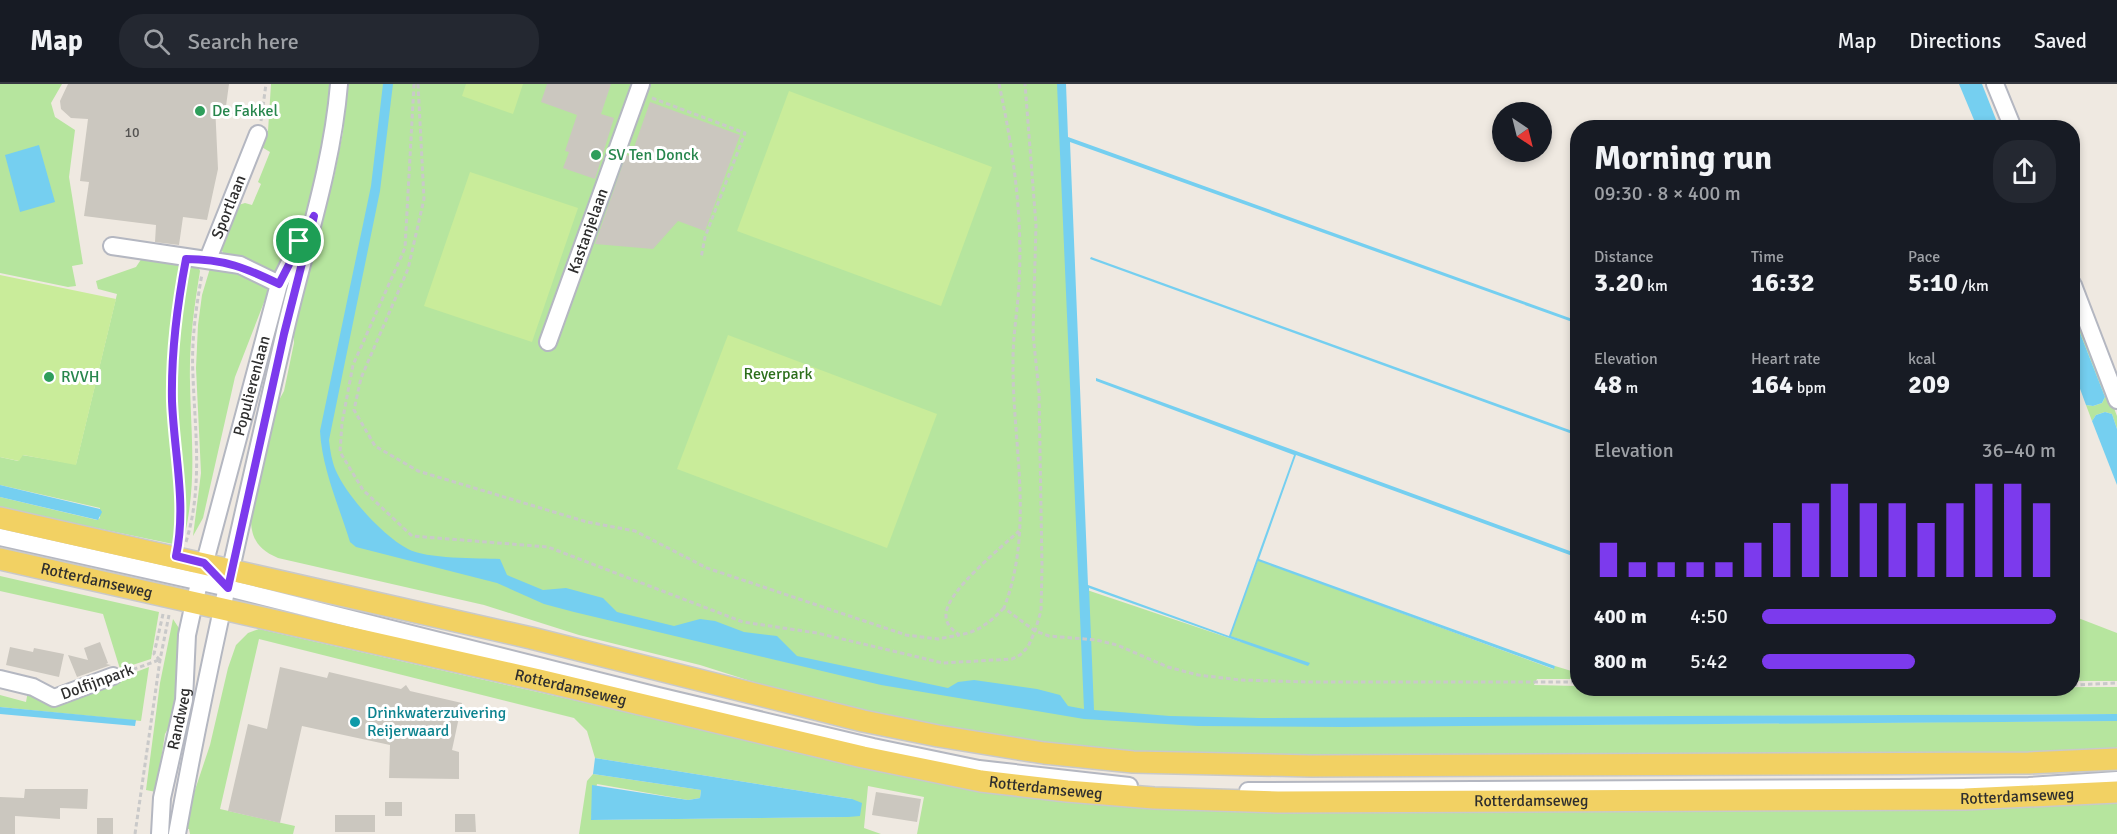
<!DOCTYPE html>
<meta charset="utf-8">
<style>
:root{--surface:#171b24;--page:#242831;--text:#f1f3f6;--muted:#9ea1a6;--line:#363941;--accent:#7c3aed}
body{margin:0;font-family:Signika,sans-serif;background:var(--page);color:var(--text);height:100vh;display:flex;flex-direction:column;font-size:22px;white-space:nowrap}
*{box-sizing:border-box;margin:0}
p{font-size:20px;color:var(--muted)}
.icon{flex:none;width:33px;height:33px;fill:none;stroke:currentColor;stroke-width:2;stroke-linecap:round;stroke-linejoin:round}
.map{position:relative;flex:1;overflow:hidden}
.drawer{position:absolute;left:1570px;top:36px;width:510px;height:576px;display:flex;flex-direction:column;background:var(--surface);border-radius:24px;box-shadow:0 3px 9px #0003}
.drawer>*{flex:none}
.needle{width:39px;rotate:145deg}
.fabs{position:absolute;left:1492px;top:18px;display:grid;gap:12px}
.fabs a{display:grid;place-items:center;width:60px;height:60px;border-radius:50%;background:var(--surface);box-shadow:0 3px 9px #0003;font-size:30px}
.pin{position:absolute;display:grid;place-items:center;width:51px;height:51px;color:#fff;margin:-26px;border:3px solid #fff;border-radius:50%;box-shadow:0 2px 6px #0007}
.round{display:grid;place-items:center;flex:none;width:63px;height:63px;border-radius:24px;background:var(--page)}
.summary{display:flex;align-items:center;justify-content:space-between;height:102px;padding:0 24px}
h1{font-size:33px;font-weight:800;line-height:45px}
.figures{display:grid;grid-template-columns:repeat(3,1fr);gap:9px;height:102px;padding:6px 24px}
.figures div{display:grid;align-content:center}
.figures b{font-size:26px;font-weight:800}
.figures small{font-size:16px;font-weight:400}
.figures p{font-size:16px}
.chart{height:168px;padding:12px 24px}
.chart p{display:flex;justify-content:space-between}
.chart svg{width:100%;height:108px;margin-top:6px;stroke:var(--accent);stroke-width:6}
ul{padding:0 24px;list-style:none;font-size:20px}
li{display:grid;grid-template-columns:96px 72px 1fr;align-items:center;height:45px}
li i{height:15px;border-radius:8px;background:var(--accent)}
header{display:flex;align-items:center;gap:36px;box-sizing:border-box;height:84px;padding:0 30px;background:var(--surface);border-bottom:2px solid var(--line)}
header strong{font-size:28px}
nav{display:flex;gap:33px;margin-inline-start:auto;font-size:21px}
.search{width:420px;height:54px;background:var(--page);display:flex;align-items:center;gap:15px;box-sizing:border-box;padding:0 21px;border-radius:24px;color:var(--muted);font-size:22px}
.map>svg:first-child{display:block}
.green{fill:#b6e59e}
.pitch{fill:#c9ec9a}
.water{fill:#75cff0}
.building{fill:#cbc7bf}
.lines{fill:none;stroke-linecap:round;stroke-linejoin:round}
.minor-casing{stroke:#b4b7c1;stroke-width:20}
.major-casing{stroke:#c9c9c9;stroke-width:24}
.path{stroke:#c9c9c9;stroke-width:3;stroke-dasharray:4.5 3;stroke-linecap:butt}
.minor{stroke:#fff;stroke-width:16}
.major{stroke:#f2d163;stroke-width:21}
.route-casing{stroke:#fff;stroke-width:12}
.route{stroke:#7c3aed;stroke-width:8}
.leisure-dot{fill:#2e9e5b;stroke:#fff;stroke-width:2}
.culture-dot{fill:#0f9aa8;stroke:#fff;stroke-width:2}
.labels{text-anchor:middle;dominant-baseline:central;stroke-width:6;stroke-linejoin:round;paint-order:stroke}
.number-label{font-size:14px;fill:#555452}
.leisure-label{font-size:16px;fill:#27864d;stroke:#fff;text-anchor:start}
.street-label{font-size:16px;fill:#2e2e2e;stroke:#fff}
.park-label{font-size:16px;fill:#2c6e1b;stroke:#fff}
.culture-label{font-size:16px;fill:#0d838f;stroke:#fff;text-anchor:start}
</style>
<header>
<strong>Map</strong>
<div class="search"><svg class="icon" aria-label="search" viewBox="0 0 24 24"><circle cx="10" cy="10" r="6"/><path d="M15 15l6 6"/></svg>Search here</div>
<nav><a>Map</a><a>Directions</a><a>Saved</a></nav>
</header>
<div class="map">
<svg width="2117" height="750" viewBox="0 0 2117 750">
<rect width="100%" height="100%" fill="#efe9e1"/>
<g class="green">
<path d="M 0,0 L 62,0 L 51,19 L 55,33 L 75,46 L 69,93 L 83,180 L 72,182 L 76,202 L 68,203 L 0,189 Z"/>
<path d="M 271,0 L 331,0 L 325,49 L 307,129 L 279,186 L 273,188 L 224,170 L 218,161 L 235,122 L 245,119 L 252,121 L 261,100 L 258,98 L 270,68 L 260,62 L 264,47 L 268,47 Z"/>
<path d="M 347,0 L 1058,0 L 1087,506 L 1241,558 L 1242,556 L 1230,552 L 1258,476 L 1553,585 L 1555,582 L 1578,589 L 1578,595 L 1537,595 L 1534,601 L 1578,602 L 1578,604 L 2117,603 L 2117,630 L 1518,633 L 1514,641 L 2117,637 L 2117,669 L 1226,673 L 1090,666 L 972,651 L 817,618 L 700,581 L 579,551 L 484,521 L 278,474 C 256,465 250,452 251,429 L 271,331 L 284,307 L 294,259 L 293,231 L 334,93 L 343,48 Z"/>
<path d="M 142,174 L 198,182 L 200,187 C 194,224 189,260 190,298 C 191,354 197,394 185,450 L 176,449 L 173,460 L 0,424 L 0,413 L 97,436 L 100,434 L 100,424 L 0,401 L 0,373 L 18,377 L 22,371 L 76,380 L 117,210 L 98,205 L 96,197 L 136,183 Z"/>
<path d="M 211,181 L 223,182 L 265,200 L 268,208 L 235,293 L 203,434 L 193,452 L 201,389 L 196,284 L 198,241 L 202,211 Z"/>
<path d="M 2073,217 L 2117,332 L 2117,345 L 2112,330 L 2105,328 L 2096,331 L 2092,337 L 2086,321 L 2093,322 L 2102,319 L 2105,313 L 2073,231 Z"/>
<path d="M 0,492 L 159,528 L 151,575 L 120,585 L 103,530 L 0,507 Z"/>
<path d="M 2073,532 L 2117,549 L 2117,597 L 2073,597 Z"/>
<path d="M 173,535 L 182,549 L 177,628 L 165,650 L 156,708 L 146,706 L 160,599 Z"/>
<path d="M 259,545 L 904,691 L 1044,712 L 2117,713 L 2117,750 L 917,750 L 924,713 L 868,702 L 864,744 L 881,750 L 579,750 L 587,697 L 593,690 L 701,706 L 700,714 L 688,716 L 597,700 L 591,736 L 848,733 L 852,715 L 595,674 L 587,647 L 574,634 L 259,555 L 220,725 L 295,742 L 293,750 L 190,750 L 189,745 L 182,745 L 210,661 L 228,584 L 236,561 L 248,549 Z"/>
<path d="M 149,583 L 141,637 L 0,623 L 0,611 L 26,618 L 28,607 L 84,608 Z"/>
</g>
<g class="pitch">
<path d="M 466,0 L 523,0 L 513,30 L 462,12 Z"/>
<path d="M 789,7 L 992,83 L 941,222 L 737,147 Z"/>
<path d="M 470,88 L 578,124 L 532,258 L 424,222 Z"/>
<path d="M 0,191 L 116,215 L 76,381 L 23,371 L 19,377 L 0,373 Z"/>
<path d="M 728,251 L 937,330 L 887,464 L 677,385 Z"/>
</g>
<g class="water">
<path d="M 383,0 L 393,0 L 380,107 L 329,356 C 330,366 332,378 336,387 C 347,412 383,452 408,465 C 426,475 478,474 500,475 L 507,491 L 543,506 L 566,504 L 603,514 L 617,528 L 674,542 L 700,535 L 715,537 L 744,548 L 777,552 L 797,572 L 948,604 L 958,598 L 974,596 L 1037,605 L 1060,611 L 1068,622 L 1084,625 L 1057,0 L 1066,0 L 1068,53 L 1578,237 L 1578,240 L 1070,58 L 1088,501 L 1229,552 L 1294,371 L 1096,297 L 1096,294 L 1578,470 L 1578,474 L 1296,371 L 1259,475 L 1555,582 L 1554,585 L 1258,477 L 1231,552 L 1310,579 L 1308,582 L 1089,504 L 1094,626 L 1170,632 L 1260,634 L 2117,630 L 2117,637 L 1343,643 L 1198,642 L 1084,635 L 881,601 L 574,528 L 544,520 L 497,499 L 356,463 L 350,458 C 339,422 322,385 320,347 L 371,102 Z"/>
<path d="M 1959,0 L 1982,0 L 1999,43 L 1977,43 Z"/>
<path d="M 39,61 L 55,118 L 20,128 L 5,71 Z"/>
<path d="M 1091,173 L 1578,349 L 1578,352 L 1090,175 Z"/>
<path d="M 2073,231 L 2105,313 L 2102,319 L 2093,322 L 2086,321 L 2073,286 Z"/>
<path d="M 2105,328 L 2112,330 L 2117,345 L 2117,401 L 2092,337 L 2096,331 Z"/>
<path d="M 0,401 L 100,425 L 102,428 L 98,436 L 0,413 Z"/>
<path d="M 0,623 L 136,636 L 135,642 L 0,630 Z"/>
<path d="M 595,674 L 852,715 L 862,719 L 860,732 L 848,733 L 591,736 L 592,701 L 688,716 L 700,714 L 701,706 L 593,690 Z"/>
</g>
<g class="building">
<path d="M 68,0 L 229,0 L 226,22 L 215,21 L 218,85 L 207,136 L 183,133 L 179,161 L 155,158 L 156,141 L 84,132 L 89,98 L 80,97 L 88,35 L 71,34 L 61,25 L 60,17 Z"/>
<path d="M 547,0 L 611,0 L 601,30 L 614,34 L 595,95 L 563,84 L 569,68 L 565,67 L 577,31 L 541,18 Z"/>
<path d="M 650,18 L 740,51 L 705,147 L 678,137 L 653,165 L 595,160 L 626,71 L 631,72 Z"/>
<path d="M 100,558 L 108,579 L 106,580 L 111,581 L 77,593 L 68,571 L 88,576 L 84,564 Z"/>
<path d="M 10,563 L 33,568 L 34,564 L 64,570 L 59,593 L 6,581 Z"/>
<path d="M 280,583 L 327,594 L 329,588 L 401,605 L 406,601 L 410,607 L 462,619 L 452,666 L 459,668 L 459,695 L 389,694 L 390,661 L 302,642 L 280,739 L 228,727 L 248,640 L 267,645 Z"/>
<path d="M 25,705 L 88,705 L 87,725 L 60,724 L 60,735 L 15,732 L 15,750 L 0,750 L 0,713 L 24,714 Z"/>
<path d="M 876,708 L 921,715 L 917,738 L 872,731 Z"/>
<rect x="385" y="718" width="17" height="14"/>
<path d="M 455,730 L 475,730 L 476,748 L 455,748 Z"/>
<rect x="335" y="731" width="40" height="17"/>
<rect x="97" y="734" width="16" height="16"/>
</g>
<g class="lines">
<defs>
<g id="minor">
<path d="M 1995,0 L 2013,44"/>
<path d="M 112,162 L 240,181 L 279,200"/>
<path id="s1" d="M 208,175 L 258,50"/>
<path d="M 2073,201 L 2117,316"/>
<path id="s2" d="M 548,258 L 641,0"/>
<path d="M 0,453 L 228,504 L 658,612 L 873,663 L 979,685 L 1129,702"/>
<path d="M 0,595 L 33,603 L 54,614 L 113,592"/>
<path d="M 1248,707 L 1899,704 L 2029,702 L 2117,696"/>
<path id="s3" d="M 160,750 L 162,714 L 184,616 L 187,551 L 194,519 L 279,200 L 306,146"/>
<path d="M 177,750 C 207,583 246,418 284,252 C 303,168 332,86 339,0"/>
</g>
<g id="major">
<path d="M 0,434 L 531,554 L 863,637 L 938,652 L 1044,669 L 1133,678 L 1311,682 L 2029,679 L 2117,675"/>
<path id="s4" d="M 0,475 L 539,596 L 863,673 L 981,697 L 1067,707 L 1154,714 L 1278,718 L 1965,715 L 2117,708"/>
</g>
</defs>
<use href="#minor" class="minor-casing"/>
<use href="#major" class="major-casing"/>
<g class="path">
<path d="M 414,0 L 405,164 L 353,281 L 342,339 L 340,368 L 363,406 L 412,452 L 548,463 L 743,538 L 817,549 L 943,579 L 1012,575 L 1020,571 L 1028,563 L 1035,547 L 1041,527 L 1042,483 L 1039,308 L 1033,250 L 1036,141 L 1025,0"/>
<path d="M 418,0 L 424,115 L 408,185 L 361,294 L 354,326 L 375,362 L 418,387 L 587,438 L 635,447 L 707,484 L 906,551 L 938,555 L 959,551"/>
<path d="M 999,0 C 1013,64 1023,133 1019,199 C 1018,224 1013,250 1013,276 C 1012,359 1035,443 1004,524 L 1035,547 L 1049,552 L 1096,556 L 1117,561 L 1168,583 L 1198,591 L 1241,596 L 1307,598 L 1578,598"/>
<path d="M 652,14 L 745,49 L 705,153 L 701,174"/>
<path d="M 215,26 L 262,33"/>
<path d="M 261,37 L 266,0"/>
<path d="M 179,456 L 179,387 L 172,318 L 173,270 L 184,188"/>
<path d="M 186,458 C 203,403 195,348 193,292 C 191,259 196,223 202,190"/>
<path d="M 1004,524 C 991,537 979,548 959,551 C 953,546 946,541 946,532 C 944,509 1002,463 1019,447"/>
<path d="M 160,576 L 154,570 L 163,530"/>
<path d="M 126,588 L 159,576"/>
<path d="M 2073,601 L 2117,599"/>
<path d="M 135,750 L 160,576 L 169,531"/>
</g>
<use href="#minor" class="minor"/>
<use href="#major" class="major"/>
</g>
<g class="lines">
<defs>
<path id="route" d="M 314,132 L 284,250 L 228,504 L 204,479 L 176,472 C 187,421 174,369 172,317 C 171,269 177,222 186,175 C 224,175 246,184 279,200 Z"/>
</defs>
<use href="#route" class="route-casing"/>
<use href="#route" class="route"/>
</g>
<g class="leisure-dot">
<circle cx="200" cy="27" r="6"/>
<circle cx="596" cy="71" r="6"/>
<circle cx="49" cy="293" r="6"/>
</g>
<circle class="culture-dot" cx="355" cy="638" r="6"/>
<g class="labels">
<g class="number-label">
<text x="132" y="48">10</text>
</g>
<g class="leisure-label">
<text x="212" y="27">De Fakkel</text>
<text x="608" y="71">SV Ten Donck</text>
<text x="61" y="293">RVVH</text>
</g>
<g class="street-label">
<text stroke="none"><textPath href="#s1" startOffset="56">Sportlaan</textPath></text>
<text stroke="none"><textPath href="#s2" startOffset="118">Kastanjelaan</textPath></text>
<text stroke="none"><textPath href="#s3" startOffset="459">Populierenlaan</textPath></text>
<text stroke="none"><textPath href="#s4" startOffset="99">Rotterdamseweg</textPath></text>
<text transform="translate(97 598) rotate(-20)">Dolfijnpark</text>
<text stroke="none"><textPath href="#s4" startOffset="585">Rotterdamseweg</textPath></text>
<text stroke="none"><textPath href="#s3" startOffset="117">Randweg</textPath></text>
<text stroke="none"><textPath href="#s4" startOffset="1071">Rotterdamseweg</textPath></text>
<text stroke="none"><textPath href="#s4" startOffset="2043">Rotterdamseweg</textPath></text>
<text stroke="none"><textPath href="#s4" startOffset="1557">Rotterdamseweg</textPath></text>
</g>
<g class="park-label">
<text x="778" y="290">Reyerpark</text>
</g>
<g class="culture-label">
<text x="367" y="629">Drinkwaterzuivering<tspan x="367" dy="18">Reijerwaard</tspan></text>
</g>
</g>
</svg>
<div class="fabs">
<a><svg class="needle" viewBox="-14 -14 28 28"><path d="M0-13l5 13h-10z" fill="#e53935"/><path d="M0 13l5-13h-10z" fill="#9ea1a6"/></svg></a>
</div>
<div class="pin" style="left:299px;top:157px;background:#1e9e55"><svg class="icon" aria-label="arrive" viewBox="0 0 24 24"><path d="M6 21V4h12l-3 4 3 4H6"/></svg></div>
<section class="drawer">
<div class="summary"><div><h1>Morning run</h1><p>09:30 · 8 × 400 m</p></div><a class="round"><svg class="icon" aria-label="share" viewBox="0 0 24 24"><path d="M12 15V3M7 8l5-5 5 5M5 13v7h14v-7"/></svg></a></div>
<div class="figures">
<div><p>Distance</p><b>3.20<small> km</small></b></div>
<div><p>Time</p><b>16:32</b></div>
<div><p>Pace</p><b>5:10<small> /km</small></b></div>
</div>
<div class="figures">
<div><p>Elevation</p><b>48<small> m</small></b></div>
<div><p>Heart rate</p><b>164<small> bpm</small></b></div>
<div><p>kcal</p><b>209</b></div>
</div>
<div class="chart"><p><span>Elevation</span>36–40 m</p>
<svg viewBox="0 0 160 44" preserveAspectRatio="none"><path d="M5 44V30M15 44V38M25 44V38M35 44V38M45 44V38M55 44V30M65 44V22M75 44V14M85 44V6M95 44V14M105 44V14M115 44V22M125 44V14M135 44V6M145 44V6M155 44V14"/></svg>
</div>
<ul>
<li><b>400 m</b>4:50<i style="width:100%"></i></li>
<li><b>800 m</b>5:42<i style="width:52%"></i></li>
</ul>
</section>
</div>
